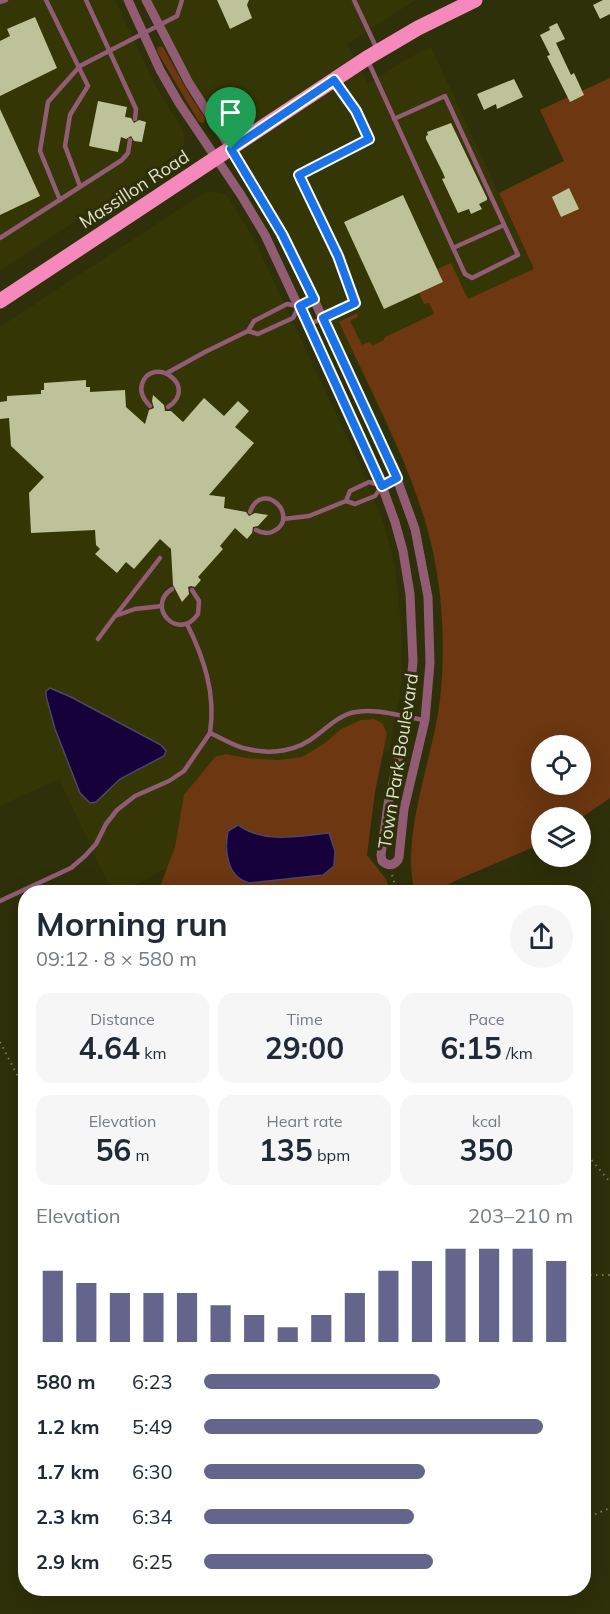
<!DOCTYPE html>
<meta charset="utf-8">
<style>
:root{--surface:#fff;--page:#f6f6f7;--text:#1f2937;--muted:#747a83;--accent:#64648d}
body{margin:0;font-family:Mulish,sans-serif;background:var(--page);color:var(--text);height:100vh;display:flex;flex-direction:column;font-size:22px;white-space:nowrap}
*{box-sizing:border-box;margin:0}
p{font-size:20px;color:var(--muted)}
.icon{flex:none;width:33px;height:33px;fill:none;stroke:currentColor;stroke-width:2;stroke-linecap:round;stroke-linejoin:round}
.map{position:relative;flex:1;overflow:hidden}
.details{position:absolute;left:18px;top:885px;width:573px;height:711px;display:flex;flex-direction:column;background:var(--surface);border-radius:24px;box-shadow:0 6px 24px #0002}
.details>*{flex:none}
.buttons{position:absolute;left:531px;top:735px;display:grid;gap:12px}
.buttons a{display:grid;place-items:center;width:60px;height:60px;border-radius:50%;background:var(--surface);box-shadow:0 6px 24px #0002;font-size:30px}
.pin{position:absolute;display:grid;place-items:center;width:51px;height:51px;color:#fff;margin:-62px -26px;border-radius:50% 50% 50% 0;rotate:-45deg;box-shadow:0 0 6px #0007}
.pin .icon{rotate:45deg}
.round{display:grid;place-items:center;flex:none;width:63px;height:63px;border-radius:32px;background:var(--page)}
.summary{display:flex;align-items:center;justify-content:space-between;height:102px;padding:0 18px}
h1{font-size:33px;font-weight:700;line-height:45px}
.figures{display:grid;grid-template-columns:repeat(3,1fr);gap:9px;height:102px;padding:6px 18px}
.figures div{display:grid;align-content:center;border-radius:15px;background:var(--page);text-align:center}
.figures b{font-size:30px;font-weight:700}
.figures small{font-size:16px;font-weight:400}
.figures p{font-size:16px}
.chart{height:168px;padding:12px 18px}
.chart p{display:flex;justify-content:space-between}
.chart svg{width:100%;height:108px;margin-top:6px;stroke:var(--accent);stroke-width:6}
ul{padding:0 18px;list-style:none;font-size:20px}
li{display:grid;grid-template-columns:96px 72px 1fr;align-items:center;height:45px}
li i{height:15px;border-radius:8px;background:var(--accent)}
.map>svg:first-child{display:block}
.built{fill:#343605}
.green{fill:#6c3711;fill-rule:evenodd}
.water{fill:#17013b;stroke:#534467;stroke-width:1.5}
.building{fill:#bec298}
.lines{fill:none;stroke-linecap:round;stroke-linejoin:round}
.path{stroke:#787a5a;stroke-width:2;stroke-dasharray:1.5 4.5;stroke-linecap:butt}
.lane{stroke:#925d74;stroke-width:4.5}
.street{stroke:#925d74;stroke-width:9}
.primary{stroke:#f589bb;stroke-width:15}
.route-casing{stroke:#fff;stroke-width:12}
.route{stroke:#1a73e8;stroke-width:8}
.labels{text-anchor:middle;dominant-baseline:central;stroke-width:6;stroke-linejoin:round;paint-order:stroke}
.street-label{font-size:18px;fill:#e0e2cd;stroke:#2e3009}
</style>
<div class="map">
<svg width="610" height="1614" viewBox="0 0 610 1614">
<rect width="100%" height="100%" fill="#2e3009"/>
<g class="built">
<path d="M 0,0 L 115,0 L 155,85 L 181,127 L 184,136 L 184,145 L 179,153 L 0,271 Z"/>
<path d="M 146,0 L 416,0 L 347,44 L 368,84 L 410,57 L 431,47 L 534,269 L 438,585 L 433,553 L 423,515 L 409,474 L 353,354 L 342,359 L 323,318 L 231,149 Z"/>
<path d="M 209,191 L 226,194 L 253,237 L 357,458 L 384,524 L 395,567 L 401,623 L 402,681 L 389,751 L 122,892 L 112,892 L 59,779 L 0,806 L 0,327 L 199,196 Z"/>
</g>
<g class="green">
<path d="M 159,46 L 163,47 L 189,94 L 205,118 L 204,123 L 199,122 L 158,53 L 157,49 Z"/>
<path d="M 610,78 L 610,798 L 581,818 L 542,818 L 541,844 L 459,879 L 434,892 L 414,892 C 413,881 410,868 411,856 C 413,799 436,746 441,690 C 446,632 441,570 423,514 C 402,448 368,385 339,322 L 357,313 L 358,317 L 350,321 L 362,345 L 369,342 L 373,345 L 384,340 L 385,337 L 434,314 L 429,303 L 424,304 L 419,293 L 443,282 L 437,269 L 451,263 L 468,299 L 534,269 L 499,193 L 564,161 L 540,110 ZM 542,746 L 580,746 L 580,784 L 542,784 Z"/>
<path d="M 374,719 L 382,723 L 387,733 L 375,792 L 367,855 L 386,879 L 390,892 L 158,892 L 175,847 L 184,795 L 215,757 L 226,754 L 246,758 L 278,760 L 302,757 L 325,743 L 341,729 L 361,720 ZM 238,825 L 249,833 L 266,837 L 291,836 L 334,866 L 323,875 L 250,883 C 232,879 228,861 225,845 Z"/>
</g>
<g class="water">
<path d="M 50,688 L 71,697 L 161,745 L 166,751 L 164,756 L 120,779 L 96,802 L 90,803 L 80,793 L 55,729 L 46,696 L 46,691 Z"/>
<path d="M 238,825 C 264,844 299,836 329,833 L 335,851 L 334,866 L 323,875 L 250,883 C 227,878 224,851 228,831 Z"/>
</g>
<g class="building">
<path d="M 217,0 L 249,0 L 247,5 L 252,18 L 230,29 Z"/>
<path d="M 603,0 L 610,0 L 610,14 L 600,19 L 593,5 Z"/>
<path d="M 35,17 L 57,68 L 0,96 L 0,41 L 10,36 L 7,29 Z"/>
<path d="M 557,23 L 565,39 L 556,43 L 571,75 L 574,73 L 584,95 L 570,102 L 547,56 L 550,55 L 540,35 L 550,30 L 549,27 Z"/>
<path d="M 514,79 L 523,97 L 497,109 L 496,104 L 484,110 L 477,94 Z"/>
<path d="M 98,101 L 127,107 L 125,117 L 131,118 L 134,123 L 139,120 L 146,122 L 142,142 L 134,141 L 131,136 L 126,139 L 121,137 L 118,152 L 89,146 Z"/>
<path d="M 0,109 L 40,196 L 0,215 Z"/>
<path d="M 451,123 L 487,198 L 487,200 L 479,204 L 482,209 L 471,214 L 469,209 L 458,213 L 442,179 L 445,178 L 443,173 L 426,139 L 426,136 L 428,135 L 427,132 Z"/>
<path d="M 569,188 L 579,209 L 561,217 L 552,197 Z"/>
<path d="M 403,195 L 443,282 L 384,309 L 344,222 Z"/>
<path d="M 86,380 L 86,387 L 90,387 L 90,392 L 125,390 L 126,407 L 145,424 L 149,410 L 154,408 L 152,401 L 153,395 L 164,405 L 165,411 L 171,411 L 183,422 L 204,398 L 224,416 L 238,401 L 249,411 L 235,427 L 254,443 L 209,495 L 225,497 L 224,508 L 246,512 L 249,516 L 255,513 L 268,515 L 258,526 L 253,527 L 252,533 L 247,539 L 235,528 L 220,546 L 223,549 L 198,577 L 201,580 L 195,587 L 191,586 L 188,587 L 189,594 L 182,602 L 173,585 L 171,549 L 160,539 L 134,569 L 126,562 L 117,573 L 95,554 L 100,549 L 96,545 L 95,530 L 31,533 L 29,493 L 44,477 L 11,446 L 9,418 L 0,419 L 0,402 L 7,401 L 7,396 L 41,394 L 41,390 L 44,390 L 44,383 Z"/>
</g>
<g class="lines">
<g class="path">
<path d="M 392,875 L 397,892"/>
<path d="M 0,1042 L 26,1092"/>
<path d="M 584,1151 L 610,1182"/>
<path d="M 584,1275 L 610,1275"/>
<path d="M 584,1519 L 610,1508"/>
</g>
<g class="lane">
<path d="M 46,0 L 88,86 L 70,115 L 65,146 L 80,186"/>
<path d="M 86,0 L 136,109 L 135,119"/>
<path d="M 354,0 L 377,49"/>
<path d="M 0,2 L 6,0"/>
<path d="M 368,61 L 465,274 L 472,278 L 518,255 L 445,96 L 394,119"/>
<path d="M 60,200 L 40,151 L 48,102 L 80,66 L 177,16 L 182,0"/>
<path d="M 0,238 L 122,160 L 128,153 L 130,140"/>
<path d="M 453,248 L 504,225"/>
<path d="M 308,325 L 355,303 L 338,256 L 299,175 L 368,139 L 356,111 L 336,82"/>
<path d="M 248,331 L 258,334 L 293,318 L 299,306 L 314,299"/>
<path d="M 167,373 L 205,352 L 248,331 L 254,321 L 287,304 L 297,306"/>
<path d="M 150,406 C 144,400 139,393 142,384 C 152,354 200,386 168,407"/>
<path d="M 346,501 L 350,491 L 369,482 L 380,485"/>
<path d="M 250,512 C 263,478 301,517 274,531 C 268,535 262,533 256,530"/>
<path d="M 283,519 L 309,516 L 346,501 L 355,504 L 375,496 L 382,486 L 397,479"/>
<path d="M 172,589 C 145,606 178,643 198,614 L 199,601 L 192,590"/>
<path d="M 116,615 L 160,558"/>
<path d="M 187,624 C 204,658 216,694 210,733"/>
<path d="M 98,639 L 115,616 L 135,609 L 162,606"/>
<path d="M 0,901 L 71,868 L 85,856 L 96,844 L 106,824 L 117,810 L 135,796 L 169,781 L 184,771 L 210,733 C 222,738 235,747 248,749 C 272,755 298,751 317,735 C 329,726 341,714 356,712 C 378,708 403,717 424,720"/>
</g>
<path class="street" d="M 128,0 L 160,70 L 179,103 L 241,195 L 265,235 L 382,486 L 395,522 L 403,551 L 410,594 L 413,661 L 408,718 L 388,804 L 381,855 L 382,861 C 388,866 393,866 398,860 L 399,857 L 404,809 L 425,720 L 430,663 L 428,597 L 415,529 L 397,479 L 292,252 L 231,149 L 189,83 L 146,0"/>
<path class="primary" d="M 0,301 L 367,58 L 418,28 L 475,0"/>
</g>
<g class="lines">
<defs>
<path id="route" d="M 334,80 L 356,111 L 369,139 L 299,175 L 338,256 L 355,303 L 323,318 L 397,478 L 382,486 L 300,306 L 314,299 L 282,234 L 231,149 Z"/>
</defs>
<use href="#route" class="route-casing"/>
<use href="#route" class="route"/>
</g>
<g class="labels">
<g class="street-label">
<text transform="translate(134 189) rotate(-33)">Massillon Road</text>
<text transform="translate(398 761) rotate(-81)">Town Park Boulevard</text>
</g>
</g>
</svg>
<div class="buttons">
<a><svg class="icon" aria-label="locate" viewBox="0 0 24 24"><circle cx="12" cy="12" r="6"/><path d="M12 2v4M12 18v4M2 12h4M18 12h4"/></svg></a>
<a><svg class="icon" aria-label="layers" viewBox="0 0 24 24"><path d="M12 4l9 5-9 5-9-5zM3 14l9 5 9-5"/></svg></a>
</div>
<div class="pin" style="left:231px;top:149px;background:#1e9e55"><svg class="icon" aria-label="arrive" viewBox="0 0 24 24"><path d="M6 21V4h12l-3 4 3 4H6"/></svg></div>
<section class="details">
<div class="summary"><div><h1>Morning run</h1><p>09:12 · 8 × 580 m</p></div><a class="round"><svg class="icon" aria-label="share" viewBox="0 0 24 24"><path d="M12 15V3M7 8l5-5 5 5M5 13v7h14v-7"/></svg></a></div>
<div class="figures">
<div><p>Distance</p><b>4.64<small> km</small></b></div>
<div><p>Time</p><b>29:00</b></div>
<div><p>Pace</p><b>6:15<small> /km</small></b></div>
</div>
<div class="figures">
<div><p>Elevation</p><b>56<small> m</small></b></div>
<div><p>Heart rate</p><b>135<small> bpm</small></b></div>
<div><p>kcal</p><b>350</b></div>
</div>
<div class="chart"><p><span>Elevation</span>203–210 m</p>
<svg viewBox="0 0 160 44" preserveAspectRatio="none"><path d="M5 44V15M15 44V20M25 44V24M35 44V24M45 44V24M55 44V29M65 44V33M75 44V38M85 44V33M95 44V24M105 44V15M115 44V11M125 44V6M135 44V6M145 44V6M155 44V11"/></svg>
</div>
<ul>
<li><b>580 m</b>6:23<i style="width:64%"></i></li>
<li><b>1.2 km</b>5:49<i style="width:92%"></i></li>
<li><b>1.7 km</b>6:30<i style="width:60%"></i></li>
<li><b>2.3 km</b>6:34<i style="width:57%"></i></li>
<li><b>2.9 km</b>6:25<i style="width:62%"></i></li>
</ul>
</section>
</div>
